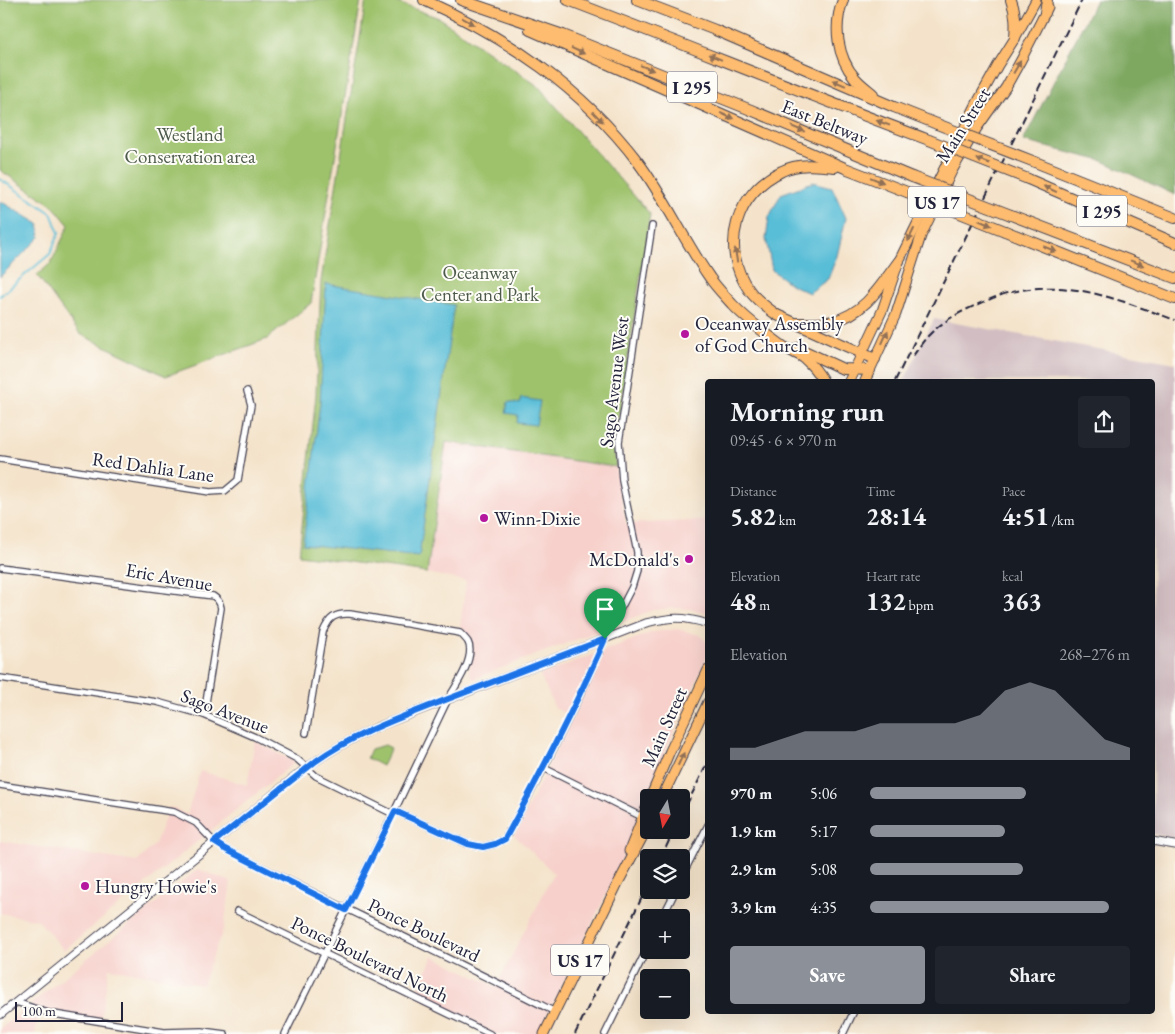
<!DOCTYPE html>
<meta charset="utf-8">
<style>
:root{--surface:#171b24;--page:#20242c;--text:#f1f3f6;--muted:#9ea1a6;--accent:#8c9099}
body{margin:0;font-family:"EB Garamond",serif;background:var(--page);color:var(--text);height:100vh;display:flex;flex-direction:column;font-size:19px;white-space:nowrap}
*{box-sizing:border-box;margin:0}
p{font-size:16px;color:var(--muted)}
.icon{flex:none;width:28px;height:28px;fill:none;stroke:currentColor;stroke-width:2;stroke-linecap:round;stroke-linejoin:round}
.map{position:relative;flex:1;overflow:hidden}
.panel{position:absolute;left:705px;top:379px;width:450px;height:635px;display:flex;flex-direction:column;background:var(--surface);border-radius:5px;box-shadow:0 5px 20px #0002}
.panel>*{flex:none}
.needle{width:32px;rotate:190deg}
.buttons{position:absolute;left:640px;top:789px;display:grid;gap:10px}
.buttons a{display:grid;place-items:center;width:50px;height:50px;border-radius:5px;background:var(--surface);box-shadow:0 5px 20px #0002;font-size:25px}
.scale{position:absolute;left:15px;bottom:12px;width:108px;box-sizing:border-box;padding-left:5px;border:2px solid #22223b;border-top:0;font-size:14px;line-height:18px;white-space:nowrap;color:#22223b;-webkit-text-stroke:4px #fdfcf7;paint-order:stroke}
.pin{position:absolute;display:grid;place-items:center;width:42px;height:42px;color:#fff;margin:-51px -21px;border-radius:50% 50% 50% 0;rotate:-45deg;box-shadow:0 0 5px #0007}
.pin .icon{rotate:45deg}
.round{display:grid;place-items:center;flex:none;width:52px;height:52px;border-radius:5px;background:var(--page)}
.head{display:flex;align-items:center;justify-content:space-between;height:85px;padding:0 25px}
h1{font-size:28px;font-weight:700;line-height:38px}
.figures{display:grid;grid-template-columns:repeat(3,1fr);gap:8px;height:85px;padding:5px 25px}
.figures div{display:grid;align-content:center}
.figures b{font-size:25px;font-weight:700}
.figures small{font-size:14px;font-weight:400}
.figures p{font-size:14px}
.chart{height:140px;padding:10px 25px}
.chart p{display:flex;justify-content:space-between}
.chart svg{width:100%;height:90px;margin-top:5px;fill:var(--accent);opacity:.7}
.button{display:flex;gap:10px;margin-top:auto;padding:10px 25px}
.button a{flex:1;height:58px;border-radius:5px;background:var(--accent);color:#fff;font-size:20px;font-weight:700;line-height:58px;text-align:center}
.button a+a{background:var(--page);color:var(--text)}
ul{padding:0 25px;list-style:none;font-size:16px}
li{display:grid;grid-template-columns:80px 60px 1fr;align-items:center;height:38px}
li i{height:12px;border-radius:6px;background:var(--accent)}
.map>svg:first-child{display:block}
.built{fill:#f7d0cb}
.industrial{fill:#d2bec2}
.green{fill:#9ec26c;stroke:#607254}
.forest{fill:#7ea860;stroke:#50654e}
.water{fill:#59bdd7;stroke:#3e7089}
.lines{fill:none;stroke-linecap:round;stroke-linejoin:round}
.stream{stroke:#59bdd7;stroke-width:2}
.minor-casing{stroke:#423f50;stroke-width:8}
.tertiary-casing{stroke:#423f50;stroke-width:9}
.primary-casing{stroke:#423f50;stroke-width:11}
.motorway-casing{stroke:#423f50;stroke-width:12}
.minor{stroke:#fff;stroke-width:5.5}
.tertiary{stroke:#fff;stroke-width:7}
.primary{stroke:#fdbc70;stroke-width:9}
.motorway{stroke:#fdbc70;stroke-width:10}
.rail{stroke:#22223b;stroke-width:2;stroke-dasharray:8 4;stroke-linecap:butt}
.motorway-bridge-casing{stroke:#423f50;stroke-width:12;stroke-linecap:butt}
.motorway-bridge{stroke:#fdbc70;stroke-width:10}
.oneway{fill:#906f56}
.route-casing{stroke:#fff;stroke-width:10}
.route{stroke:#1a73e8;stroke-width:6}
.poi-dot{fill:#b5179e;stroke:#fdfcf7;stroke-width:2}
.labels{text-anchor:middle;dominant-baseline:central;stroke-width:4;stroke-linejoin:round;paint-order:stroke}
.shield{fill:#fdfcf7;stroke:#646373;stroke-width:1}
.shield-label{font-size:18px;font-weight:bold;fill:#22223b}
.street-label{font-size:19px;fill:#22223b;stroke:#fdfcf7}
.park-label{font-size:19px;fill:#4d5a4c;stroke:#fdfcf7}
.poi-label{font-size:19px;fill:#22223b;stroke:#fdfcf7;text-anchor:start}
</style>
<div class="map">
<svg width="1175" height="1034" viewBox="0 0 1175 1034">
<rect width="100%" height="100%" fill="#fdfcf7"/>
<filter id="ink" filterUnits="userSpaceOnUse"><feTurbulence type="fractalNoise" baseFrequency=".02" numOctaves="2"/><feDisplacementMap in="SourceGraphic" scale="10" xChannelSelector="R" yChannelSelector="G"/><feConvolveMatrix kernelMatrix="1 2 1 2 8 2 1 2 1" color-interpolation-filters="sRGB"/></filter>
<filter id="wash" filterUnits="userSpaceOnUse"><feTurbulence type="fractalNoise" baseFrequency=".0096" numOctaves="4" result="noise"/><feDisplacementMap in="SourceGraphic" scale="20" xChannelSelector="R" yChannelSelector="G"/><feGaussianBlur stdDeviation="1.12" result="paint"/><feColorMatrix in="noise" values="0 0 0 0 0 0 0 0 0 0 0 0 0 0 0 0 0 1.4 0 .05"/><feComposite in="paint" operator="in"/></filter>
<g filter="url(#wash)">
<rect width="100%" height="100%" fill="#f4e3ca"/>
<g class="built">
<path d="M 446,442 L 616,467 L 626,524 L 707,520 L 707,614 L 693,609 L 675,608 L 653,610 L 473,679 L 469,671 L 473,652 L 470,640 L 460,628 L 466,581 L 427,573 Z"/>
<path d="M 677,629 L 700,635 L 706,641 L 707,644 L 707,657 L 668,745 L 622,859 L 605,897 L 538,1034 L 479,1034 L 482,1027 L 416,995 L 433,956 L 496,987 L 554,873 L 514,835 L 573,717 L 555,708 L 540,675 L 653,632 Z"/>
<path d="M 255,741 L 295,762 L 64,950 L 38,920 L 0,913 L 0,841 L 137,862 L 155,844 L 169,807 L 176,809 L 187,815 L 200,771 L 247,785 Z"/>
<path d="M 198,869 L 231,882 L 224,927 L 202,985 L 109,968 L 100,1025 L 38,1016 L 35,1034 L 0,1034 L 0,1029 Z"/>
</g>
<path class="industrial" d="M 934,319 L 1175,363 L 1175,838 L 1153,834 L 1152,381 L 904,381 Z"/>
<g class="green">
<path d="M 0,0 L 361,0 L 311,303 L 267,339 L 166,376 L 80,334 L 37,275 L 51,263 L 69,225 L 53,206 L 0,170 Z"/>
<path d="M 366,0 L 390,0 L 439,18 L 538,86 L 650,214 L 614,448 L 616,467 L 446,442 L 427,573 L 299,555 L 316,395 L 321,281 Z"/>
<path d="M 385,745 L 391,748 L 382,766 L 367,758 L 371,749 Z"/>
</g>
<path class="forest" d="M 1096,0 L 1175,0 L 1175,195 L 1103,161 L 1023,141 Z"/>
<g class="water">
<path d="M 813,182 L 832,187 L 846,218 L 837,256 L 828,279 L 809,293 L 790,284 L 772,270 L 766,239 L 769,217 L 781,194 Z"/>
<path d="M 0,201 L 39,224 L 40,237 L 0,277 Z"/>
<path d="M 326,284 L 454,305 L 419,557 L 303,544 L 320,403 Z"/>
<path d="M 521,398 L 540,401 L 536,425 L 517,423 L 518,415 L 506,413 L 508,402 L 520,404 Z"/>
</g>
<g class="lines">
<path class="stream" d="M 0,179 L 51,213 L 59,233 L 50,254 L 0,296"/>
</g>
</g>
<g filter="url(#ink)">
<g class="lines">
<defs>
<g id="minor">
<path d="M 0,459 L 210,492 L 225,491 L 238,480 L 251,405 L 247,391"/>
<path d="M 0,568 L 213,596 C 218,599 220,602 221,608 L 204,715"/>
<path d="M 0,678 L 157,702 L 204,715 L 255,737 L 297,759 L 316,776 L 393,814"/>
<path d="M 544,768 L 642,817"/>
<path d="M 0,785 L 174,812 L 196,823 L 214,842 L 225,849 C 335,904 446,956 555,1012"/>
<path d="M 395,811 L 468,844 L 483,847 L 495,844 L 505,839 L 544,768 L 582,691 L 605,639 L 632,587 L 637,571 L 637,552 L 622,481 L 619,442 L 652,226"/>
<path d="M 681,878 L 708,825"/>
<path d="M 237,911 L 490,1034"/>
<path d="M 662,918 L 676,890"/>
<path d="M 16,1002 L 48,1013 L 164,1032 L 202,1031 L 225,1034"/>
<path d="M 285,1034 L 393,814 L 448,699 C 456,686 476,657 468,642 C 466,639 462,635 460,633 L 350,614 C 334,613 329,618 323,632 L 306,733"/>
<path d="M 605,1034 L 649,945"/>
<path d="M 843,1034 L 854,1011"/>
</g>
<g id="tertiary">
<path d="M 1152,841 L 1175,845"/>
<path d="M 0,1015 L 306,768 C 329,751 351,739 377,727 L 646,623 C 671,617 683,616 708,624"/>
</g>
<g id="primary">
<path d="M 849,381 L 882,311 L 899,261 L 944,169 L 977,103 L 998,65 L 1015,38 L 1036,0"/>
<path d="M 865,381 L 896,314 L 921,236 L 952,171 L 977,128 L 1006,87 L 1021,60 L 1048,7"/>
<path d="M 650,798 L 670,751 L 708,670"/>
<path d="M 662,798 L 708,702"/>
<path d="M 629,851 L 649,801"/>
<path d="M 544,1034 L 616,887 L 649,825"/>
</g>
<g id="motorway">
<path d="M 424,0 C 509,39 581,87 638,162 C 665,198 684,241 710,278 C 716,287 724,295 732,304 C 747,320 766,334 784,347 C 791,351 798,354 804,358 C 811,364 819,374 823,381"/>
<path d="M 461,0 L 563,35 L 751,110 L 912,177"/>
<path d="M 568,0 C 689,46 808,95 929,140"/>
<path d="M 637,0 L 715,30 L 894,107 L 937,124"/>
<path d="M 843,0 C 833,26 837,57 855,78 C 860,84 867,89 873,94"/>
<path d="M 1011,0 C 1016,13 1016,24 1015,38"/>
<path d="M 1045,13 L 1047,0"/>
<path d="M 530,30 L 845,168 L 907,192"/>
<path d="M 1035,162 L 1175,218"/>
<path d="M 835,167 C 817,165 798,163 782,171 C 736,192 719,248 749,290 C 756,300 767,308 777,315 L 875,359"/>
<path d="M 1028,179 L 1175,243"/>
<path d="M 1011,215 L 1175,278"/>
<path d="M 1005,231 L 1175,299"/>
<path d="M 798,323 C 810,323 822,324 833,321 C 865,314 881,285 899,261"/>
<path d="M 798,348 L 843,369 L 870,370"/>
</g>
</defs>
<use href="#minor" class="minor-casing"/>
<use href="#tertiary" class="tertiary-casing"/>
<use href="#primary" class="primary-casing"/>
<use href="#motorway" class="motorway-casing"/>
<use href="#minor" class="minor"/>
<use href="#tertiary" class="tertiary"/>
<use href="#primary" class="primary"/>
<use href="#motorway" class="motorway"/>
<g class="rail">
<path d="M 913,356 C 918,349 923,341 929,335 C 944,320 962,311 981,303 C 993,298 1004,293 1017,291 C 1071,279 1125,302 1175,320"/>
<path d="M 895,381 L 1082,0"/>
<path d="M 681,816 L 708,762"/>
<path d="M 661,858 L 674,830"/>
<path d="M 575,1034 L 649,883"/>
</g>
<defs>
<g id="motorway-bridge">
<path d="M 937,124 L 1035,162"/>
<path d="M 929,140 L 1028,179"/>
<path d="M 912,177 L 1011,215"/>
<path d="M 907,192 L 1005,231"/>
</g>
</defs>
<use href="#motorway-bridge" class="motorway-bridge-casing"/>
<use href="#motorway-bridge" class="motorway-bridge"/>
</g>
<defs><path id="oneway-solid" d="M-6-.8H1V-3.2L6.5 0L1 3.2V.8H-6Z" transform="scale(1.25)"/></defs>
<g class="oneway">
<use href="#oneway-solid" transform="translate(468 21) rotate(28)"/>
<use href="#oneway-solid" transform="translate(578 51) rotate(24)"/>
<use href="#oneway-solid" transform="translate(715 57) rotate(-158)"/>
<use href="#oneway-solid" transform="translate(1017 67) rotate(-60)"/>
<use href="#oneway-solid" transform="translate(647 68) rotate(22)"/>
<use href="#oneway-solid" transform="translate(839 83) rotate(-157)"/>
<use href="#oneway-solid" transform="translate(727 116) rotate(24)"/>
<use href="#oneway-solid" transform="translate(598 117) rotate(46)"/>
<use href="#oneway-solid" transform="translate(883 123) rotate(-159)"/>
<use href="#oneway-solid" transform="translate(798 129) rotate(22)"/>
<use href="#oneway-solid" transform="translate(983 161) rotate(-159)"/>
<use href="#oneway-solid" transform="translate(877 180) rotate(22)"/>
<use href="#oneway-solid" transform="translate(1050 189) rotate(-156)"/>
<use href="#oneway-solid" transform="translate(985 223) rotate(22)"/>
<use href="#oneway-solid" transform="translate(911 235) rotate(116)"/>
<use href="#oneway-solid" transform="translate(1050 249) rotate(22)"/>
<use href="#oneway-solid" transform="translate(736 255) rotate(-99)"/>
<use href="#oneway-solid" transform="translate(1137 263) rotate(21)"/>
<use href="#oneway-solid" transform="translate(885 337) rotate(-66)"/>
<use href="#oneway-solid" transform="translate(681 759) rotate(-65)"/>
</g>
</g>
<g class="lines" filter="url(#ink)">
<defs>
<path id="route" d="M 605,639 C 575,707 541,773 505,839 L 495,844 L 483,847 L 468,844 L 395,811 L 346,910 L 225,849 L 214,842 L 316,761 C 354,734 397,719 440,702 C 495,681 550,660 605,639 Z"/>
</defs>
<use href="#route" class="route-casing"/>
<use href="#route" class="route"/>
</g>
<g class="poi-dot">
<circle cx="685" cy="334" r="5"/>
<circle cx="484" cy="518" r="5"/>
<circle cx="689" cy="559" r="5"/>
<circle cx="85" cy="886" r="5"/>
</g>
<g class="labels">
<g class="shield">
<rect x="667" y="71.5" width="50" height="31" rx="4"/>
<rect x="908" y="186.5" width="58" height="31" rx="4"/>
<rect x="1077" y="195.5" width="50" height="31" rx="4"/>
<rect x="551" y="944.5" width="58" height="31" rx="4"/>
</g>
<g class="shield-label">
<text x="692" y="87">I 295</text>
<text x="937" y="202">US 17</text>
<text x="1102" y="211">I 295</text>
<text x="580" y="960">US 17</text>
</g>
<g class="street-label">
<text transform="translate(825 122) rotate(22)">East Beltway</text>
<text transform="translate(963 125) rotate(-58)">Main Street</text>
<text transform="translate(614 382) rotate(-83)">Sago Avenue West</text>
<text transform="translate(153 467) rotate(8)">Red Dahlia Lane</text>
<text transform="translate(169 577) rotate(10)">Eric Avenue</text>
<text transform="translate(225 711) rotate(21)">Sago Avenue</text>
<text transform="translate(664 727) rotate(-66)">Main Street</text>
<text transform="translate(424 930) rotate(26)">Ponce Boulevard</text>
<text transform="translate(370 959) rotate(26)">Ponce Boulevard North</text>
</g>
<g class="park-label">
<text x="190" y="134">Westland<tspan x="190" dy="22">Conservation area</tspan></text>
<text x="480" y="272">Oceanway<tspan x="480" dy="22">Center and Park</tspan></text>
</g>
<g class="poi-label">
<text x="695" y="323">Oceanway Assembly<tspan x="695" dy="22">of God Church</tspan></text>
<text x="494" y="518">Winn-Dixie</text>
<text x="679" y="559" text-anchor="end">McDonald's</text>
<text x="95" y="886">Hungry Howie's</text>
</g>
</g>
</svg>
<div class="buttons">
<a><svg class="needle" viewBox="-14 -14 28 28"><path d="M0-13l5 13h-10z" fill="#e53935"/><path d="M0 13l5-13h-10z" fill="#9ea1a6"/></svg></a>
<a><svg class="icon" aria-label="layers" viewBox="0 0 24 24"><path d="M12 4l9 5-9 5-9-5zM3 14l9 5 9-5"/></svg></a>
<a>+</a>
<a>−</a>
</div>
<div class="scale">100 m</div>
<div class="pin" style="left:605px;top:639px;background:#1e9e55"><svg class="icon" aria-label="arrive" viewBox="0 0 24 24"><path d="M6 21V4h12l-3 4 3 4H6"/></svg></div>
<section class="panel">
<div class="head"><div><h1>Morning run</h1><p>09:45 · 6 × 970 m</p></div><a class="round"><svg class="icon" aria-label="share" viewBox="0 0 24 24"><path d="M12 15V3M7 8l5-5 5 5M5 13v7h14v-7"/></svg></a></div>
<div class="figures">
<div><p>Distance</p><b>5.82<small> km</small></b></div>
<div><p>Time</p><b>28:14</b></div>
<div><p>Pace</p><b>4:51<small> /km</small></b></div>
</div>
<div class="figures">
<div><p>Elevation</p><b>48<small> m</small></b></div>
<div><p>Heart rate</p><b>132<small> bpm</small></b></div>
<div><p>kcal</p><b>363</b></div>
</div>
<div class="chart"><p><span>Elevation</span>268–276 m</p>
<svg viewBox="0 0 160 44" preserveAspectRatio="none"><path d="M0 44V38L10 38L20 34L30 30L40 30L50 30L60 26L70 26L80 26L90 26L100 22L110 10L120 6L130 10L140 22L150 34L160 38V44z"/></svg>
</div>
<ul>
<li><b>970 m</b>5:06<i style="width:60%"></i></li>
<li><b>1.9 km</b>5:17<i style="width:52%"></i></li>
<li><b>2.9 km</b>5:08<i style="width:59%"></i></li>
<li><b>3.9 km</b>4:35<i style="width:92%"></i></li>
</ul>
<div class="button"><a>Save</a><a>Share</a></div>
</section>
</div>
